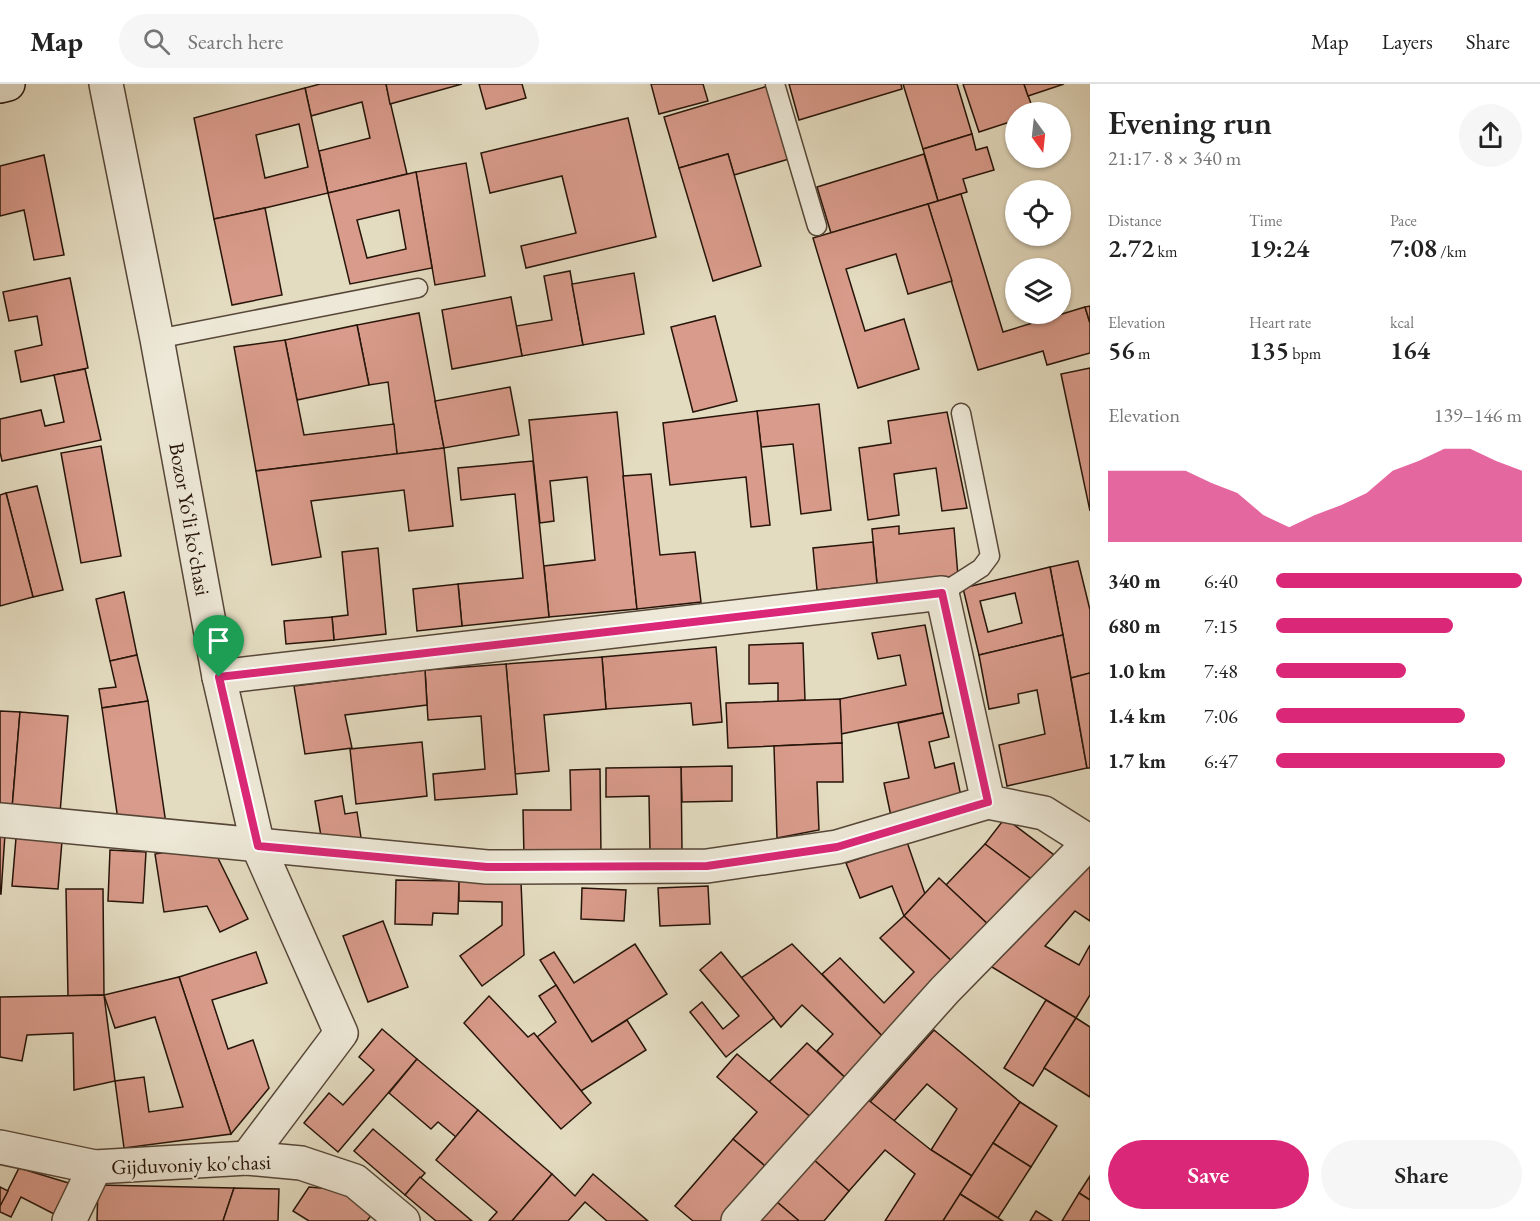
<!DOCTYPE html>
<meta charset="utf-8">
<style>
:root{--surface:#fff;--page:#f6f6f6;--text:#222;--muted:#767676;--line:#e0e0e0;--accent:#db2777}
body{margin:0;font-family:"EB Garamond",serif;background:var(--page);color:var(--text);height:100vh;display:flex;flex-direction:column;font-size:22px;white-space:nowrap}
*{box-sizing:border-box;margin:0}
p{font-size:20px;color:var(--muted)}
.icon{flex:none;width:33px;height:33px;fill:none;stroke:currentColor;stroke-width:2;stroke-linecap:round;stroke-linejoin:round}
.map{position:relative;flex:1;overflow:hidden}
.details{display:flex;flex-direction:column;background:var(--surface);width:450px}
.details>*{flex:none}
.needle{width:39px;rotate:165deg}
.buttons{position:absolute;left:1005px;top:18px;display:grid;gap:12px}
.buttons a{display:grid;place-items:center;width:66px;height:66px;border-radius:50%;background:var(--surface);box-shadow:0 2px 4px #0004;font-size:30px}
.pin{position:absolute;display:grid;place-items:center;width:51px;height:51px;color:#fff;margin:-62px -26px;border-radius:50% 50% 50% 0;rotate:-45deg;box-shadow:0 0 6px #0007}
.pin .icon{rotate:45deg}
.round{display:grid;place-items:center;flex:none;width:63px;height:63px;border-radius:32px;background:var(--page)}
.summary{display:flex;align-items:center;justify-content:space-between;height:102px;padding:0 18px}
h1{font-size:33px;font-weight:600;line-height:45px}
.stats{display:grid;grid-template-columns:repeat(3,1fr);gap:9px;height:102px;padding:6px 18px}
.stats div{display:grid;align-content:center}
.stats b{font-size:26px;font-weight:600}
.stats small{font-size:16px;font-weight:400}
.stats p{font-size:16px}
.chart{height:168px;padding:12px 18px}
.chart p{display:flex;justify-content:space-between}
.chart svg{width:100%;height:108px;margin-top:6px;fill:var(--accent);opacity:.7}
.cta{display:flex;gap:12px;margin-top:auto;padding:12px 18px}
.cta a{flex:1;height:69px;border-radius:36px;background:var(--accent);color:#fff;font-size:24px;font-weight:600;line-height:69px;text-align:center}
.cta a+a{background:var(--page);color:var(--text)}
ul{padding:0 18px;list-style:none;font-size:20px}
li{display:grid;grid-template-columns:96px 72px 1fr;align-items:center;height:45px}
li i{height:15px;border-radius:8px;background:var(--accent)}
header{display:flex;align-items:center;gap:36px;box-sizing:border-box;height:84px;padding:0 30px;background:var(--surface);border-bottom:2px solid var(--line)}
header strong{font-size:28px}
nav{display:flex;gap:33px;margin-inline-start:auto;font-size:21px}
.search{width:420px;height:54px;background:var(--page);display:flex;align-items:center;gap:15px;box-sizing:border-box;padding:0 21px;border-radius:33px;color:var(--muted);font-size:22px}
main{display:flex;flex:1;min-height:0}
.map>svg:first-child{display:block}
.building{fill:#d99b8b;stroke:#261409;stroke-width:1.5;fill-rule:evenodd}
.lines{fill:none;stroke-linecap:round;stroke-linejoin:round}
.service-casing{stroke:#564637;stroke-width:21}
.minor-casing{stroke:#564637;stroke-width:36}
.secondary-casing{stroke:#261409;stroke-width:36}
.service{stroke:#ede8d7;stroke-width:18}
.minor{stroke:#ede8d7;stroke-width:33}
.secondary{stroke:#ede8d7;stroke-width:33}
.route-casing{stroke:#fff;stroke-width:12}
.route{stroke:#db2777;stroke-width:8}
.labels{text-anchor:middle;dominant-baseline:central;stroke-width:4.5;stroke-linejoin:round;paint-order:stroke}
.street-label{font-size:21px;fill:#261409;stroke:#ede8d7}
</style>
<header>
<strong>Map</strong>
<div class="search"><svg class="icon" aria-label="search" viewBox="0 0 24 24"><circle cx="10" cy="10" r="6"/><path d="M15 15l6 6"/></svg>Search here</div>
<nav><a>Map</a><a>Layers</a><a>Share</a></nav>
</header>
<main>
<div class="map">
<svg width="1090" height="1137" viewBox="0 0 1090 1137">
<rect width="100%" height="100%" fill="#e4dcc1"/>
<filter id="stains"><feTurbulence type="fractalNoise" baseFrequency=".00333" numOctaves="4"/><feColorMatrix values="0 0 0 0 .2 0 0 0 0 .09 0 0 0 0 .02 0 0 0 .5 -.17"/></filter>
<radialGradient id="worn" r=".72"><stop offset=".6" stop-color="#630" stop-opacity="0"/><stop offset="1" stop-color="#630" stop-opacity=".3"/></radialGradient>
<g class="building">
<path d="M 320,0 L 386,0 L 407,90 L 328,109 L 319,67 L 370,54 L 362,18 L 311,32 L 305,4 Z"/>
<path d="M 386,0 L 462,0 L 390,20 Z"/>
<path d="M 479,0 L 522,0 L 526,14 L 486,25 Z"/>
<path d="M 651,0 L 703,0 L 708,17 L 659,30 Z"/>
<path d="M 789,0 L 901,0 L 902,5 L 799,36 Z"/>
<path d="M 903,0 L 957,0 L 972,50 L 923,65 Z"/>
<path d="M 963,0 L 1024,0 L 1034,28 L 1016,28 L 1016,36 L 979,48 Z"/>
<path d="M 1024,0 L 1064,0 L 1028,12 Z"/>
<path d="M 768,2 L 789,75 L 734,91 L 728,70 L 679,84 L 664,33 Z"/>
<path d="M 305,4 L 328,109 L 265,124 L 214,135 L 194,34 ZM 299,40 L 308,83 L 265,94 L 256,51 Z"/>
<path d="M 628,34 L 656,153 L 526,184 L 521,162 L 576,149 L 562,92 L 490,109 L 481,69 Z"/>
<path d="M 972,50 L 976,66 L 987,63 L 994,86 L 963,95 L 967,108 L 938,117 L 923,65 Z"/>
<path d="M 728,70 L 761,182 L 713,197 L 679,84 Z"/>
<path d="M 924,70 L 938,117 L 831,149 L 817,103 Z"/>
<path d="M 44,71 L 64,171 L 34,176 L 24,126 L 0,132 L 0,82 Z"/>
<path d="M 466,79 L 485,192 L 435,201 L 416,88 Z"/>
<path d="M 416,88 L 432,184 L 350,200 L 328,109 ZM 399,126 L 406,165 L 367,174 L 357,136 Z"/>
<path d="M 961,110 L 1003,248 L 1085,223 L 1090,239 L 1090,269 L 1047,281 L 1043,267 L 978,286 L 928,120 Z"/>
<path d="M 928,120 L 952,197 L 908,210 L 896,170 L 846,185 L 865,247 L 904,235 L 919,285 L 858,304 L 813,154 Z"/>
<path d="M 265,124 L 282,211 L 232,221 L 214,135 Z"/>
<path d="M 570,187 L 583,261 L 522,272 L 516,242 L 552,236 L 544,192 Z"/>
<path d="M 634,189 L 644,250 L 583,261 L 572,200 Z"/>
<path d="M 70,194 L 88,284 L 21,298 L 15,267 L 42,261 L 37,232 L 9,237 L 3,208 Z"/>
<path d="M 511,213 L 522,272 L 452,285 L 442,226 Z"/>
<path d="M 1090,222 L 1090,239 L 1085,223 Z"/>
<path d="M 419,229 L 444,364 L 397,370 L 388,298 L 369,301 L 357,241 Z"/>
<path d="M 715,232 L 737,317 L 693,328 L 671,243 Z"/>
<path d="M 357,241 L 369,301 L 297,316 L 285,256 Z"/>
<path d="M 285,256 L 304,351 L 394,340 L 397,370 L 256,387 L 234,263 Z"/>
<path d="M 1090,284 L 1090,427 L 1061,290 Z"/>
<path d="M 85,285 L 101,356 L 2,377 L 0,368 L 0,335 L 41,326 L 45,342 L 64,338 L 54,291 Z"/>
<path d="M 510,303 L 519,351 L 444,364 L 435,317 Z"/>
<path d="M 819,320 L 831,426 L 801,430 L 793,360 L 761,363 L 757,327 Z"/>
<path d="M 757,327 L 770,441 L 751,443 L 746,393 L 670,401 L 663,339 Z"/>
<path d="M 617,328 L 637,525 L 549,533 L 544,482 L 595,476 L 587,393 L 550,397 L 554,437 L 540,439 L 529,336 Z"/>
<path d="M 947,328 L 967,424 L 942,427 L 936,384 L 894,390 L 899,431 L 868,436 L 859,364 L 891,359 L 888,337 Z"/>
<path d="M 101,362 L 121,472 L 81,479 L 61,369 Z"/>
<path d="M 444,364 L 453,442 L 409,447 L 404,406 L 311,417 L 321,473 L 272,481 L 256,387 Z"/>
<path d="M 533,377 L 549,533 L 462,542 L 458,500 L 523,494 L 515,410 L 461,416 L 458,384 Z"/>
<path d="M 651,390 L 660,471 L 695,468 L 701,518 L 637,525 L 623,392 Z"/>
<path d="M 37,402 L 63,506 L 33,513 L 6,409 Z"/>
<path d="M 6,409 L 33,513 L 0,522 L 0,411 Z"/>
<path d="M 899,442 L 899,450 L 954,444 L 958,492 L 877,500 L 872,445 Z"/>
<path d="M 873,458 L 877,500 L 817,506 L 813,464 Z"/>
<path d="M 378,464 L 386,550 L 334,556 L 332,533 L 348,531 L 342,468 Z"/>
<path d="M 1078,477 L 1090,526 L 1090,589 L 1071,594 L 1050,483 Z"/>
<path d="M 1050,483 L 1063,551 L 979,571 L 963,504 ZM 1015,509 L 1022,539 L 988,548 L 980,517 Z"/>
<path d="M 458,500 L 462,542 L 417,547 L 413,505 Z"/>
<path d="M 124,508 L 137,571 L 110,577 L 96,515 Z"/>
<path d="M 332,533 L 334,556 L 286,560 L 284,537 Z"/>
<path d="M 925,541 L 943,629 L 841,650 L 840,615 L 906,601 L 900,571 L 878,575 L 872,549 Z"/>
<path d="M 1063,551 L 1087,684 L 1007,702 L 999,661 L 1045,650 L 1037,606 L 1018,610 L 1019,619 L 989,625 L 979,571 Z"/>
<path d="M 803,559 L 805,616 L 778,618 L 778,599 L 749,600 L 749,561 Z"/>
<path d="M 716,563 L 722,638 L 693,641 L 691,619 L 606,625 L 602,573 Z"/>
<path d="M 137,571 L 148,617 L 102,624 L 99,605 L 116,603 L 110,577 Z"/>
<path d="M 602,573 L 606,625 L 544,631 L 549,687 L 515,690 L 506,580 Z"/>
<path d="M 506,580 L 517,710 L 435,716 L 433,690 L 485,685 L 481,632 L 428,636 L 425,586 Z"/>
<path d="M 425,586 L 427,621 L 345,631 L 352,664 L 305,670 L 294,602 Z"/>
<path d="M 1090,589 L 1090,684 L 1087,684 L 1071,594 Z"/>
<path d="M 840,615 L 842,659 L 728,664 L 726,619 Z"/>
<path d="M 148,617 L 166,740 L 118,736 L 102,624 Z"/>
<path d="M 0,627 L 20,628 L 12,725 L 0,724 Z"/>
<path d="M 20,628 L 68,632 L 60,729 L 12,725 Z"/>
<path d="M 943,629 L 949,653 L 929,658 L 935,684 L 954,679 L 963,722 L 892,737 L 884,699 L 909,694 L 898,639 Z"/>
<path d="M 422,658 L 427,712 L 356,720 L 350,665 Z"/>
<path d="M 842,659 L 843,698 L 817,698 L 819,746 L 777,754 L 774,662 Z"/>
<path d="M 732,682 L 732,717 L 682,718 L 681,683 Z"/>
<path d="M 681,683 L 682,766 L 650,767 L 649,712 L 606,713 L 606,684 Z"/>
<path d="M 600,685 L 601,772 L 524,773 L 523,726 L 571,726 L 570,686 Z"/>
<path d="M 342,712 L 345,730 L 357,728 L 362,760 L 322,758 L 315,717 Z"/>
<path d="M 1005,734 L 1058,774 L 1038,800 L 985,760 Z"/>
<path d="M 0,749 L 5,750 L 1,810 L 0,810 Z"/>
<path d="M 16,754 L 62,757 L 58,805 L 12,802 Z"/>
<path d="M 907,758 L 925,810 L 904,832 L 892,802 L 860,814 L 846,779 Z"/>
<path d="M 211,760 L 248,835 L 220,848 L 207,822 L 164,828 L 155,770 Z"/>
<path d="M 985,760 L 1038,800 L 994,846 L 946,801 Z"/>
<path d="M 110,766 L 146,768 L 143,819 L 108,817 Z"/>
<path d="M 1085,779 L 1090,782 L 1090,837 L 1075,827 L 1045,862 L 1079,881 L 1090,861 L 1090,911 L 1076,934 L 987,880 Z"/>
<path d="M 939,794 L 994,846 L 958,883 L 904,832 Z"/>
<path d="M 396,796 L 459,797 L 458,830 L 433,829 L 432,841 L 395,840 Z"/>
<path d="M 459,797 L 521,798 L 524,871 L 482,902 L 460,872 L 502,841 L 502,818 L 459,817 Z"/>
<path d="M 708,802 L 710,840 L 660,842 L 658,804 Z"/>
<path d="M 582,804 L 626,806 L 624,837 L 581,835 Z"/>
<path d="M 66,805 L 103,805 L 104,911 L 68,912 Z"/>
<path d="M 904,832 L 958,883 L 887,957 L 822,890 L 840,874 L 884,919 L 914,888 L 880,854 Z"/>
<path d="M 383,837 L 408,903 L 368,918 L 343,852 Z"/>
<path d="M 635,860 L 667,910 L 592,958 L 540,876 L 554,868 L 574,899 Z"/>
<path d="M 792,860 L 887,957 L 850,998 L 817,967 L 833,950 L 802,921 L 781,943 L 741,894 Z"/>
<path d="M 256,868 L 267,899 L 212,916 L 228,965 L 253,956 L 269,1004 L 231,1050 L 179,893 Z"/>
<path d="M 721,868 L 774,934 L 726,973 L 690,928 L 702,918 L 723,945 L 739,932 L 700,886 Z"/>
<path d="M 179,893 L 231,1050 L 124,1064 L 115,997 L 144,993 L 149,1028 L 183,1023 L 155,933 L 115,944 L 104,911 Z"/>
<path d="M 556,901 L 592,958 L 627,936 L 646,966 L 581,1007 L 537,953 L 556,938 L 539,912 Z"/>
<path d="M 104,911 L 115,997 L 74,1006 L 73,949 L 27,951 L 22,977 L 0,973 L 0,913 Z"/>
<path d="M 489,912 L 528,953 L 534,949 L 591,1019 L 561,1045 L 464,939 Z"/>
<path d="M 1046,916 L 1076,934 L 1033,1002 L 1004,984 Z"/>
<path d="M 1076,934 L 1090,943 L 1090,1013 L 1044,984 Z"/>
<path d="M 382,945 L 417,975 L 338,1068 L 304,1039 L 329,1009 L 343,1021 L 374,986 L 359,973 Z"/>
<path d="M 934,946 L 1020,1018 L 972,1092 L 931,1066 L 957,1025 L 927,1000 L 894,1037 L 870,1018 Z"/>
<path d="M 807,959 L 850,998 L 814,1036 L 769,998 Z"/>
<path d="M 737,970 L 814,1036 L 771,1087 L 733,1055 L 757,1028 L 717,993 Z"/>
<path d="M 417,975 L 478,1026 L 456,1053 L 438,1038 L 431,1045 L 389,1009 Z"/>
<path d="M 867,1015 L 931,1066 L 972,1092 L 943,1137 L 885,1137 L 915,1090 L 885,1066 L 849,1107 L 813,1075 Z"/>
<path d="M 1020,1018 L 1057,1042 L 1031,1083 L 993,1059 Z"/>
<path d="M 478,1026 L 552,1090 L 512,1137 L 489,1137 L 497,1128 L 436,1076 Z"/>
<path d="M 373,1045 L 425,1089 L 405,1111 L 354,1067 Z"/>
<path d="M 733,1055 L 771,1087 L 727,1137 L 693,1137 L 675,1122 Z"/>
<path d="M 993,1059 L 1031,1083 L 998,1134 L 960,1110 Z"/>
<path d="M 813,1075 L 849,1107 L 824,1137 L 799,1137 L 777,1118 Z"/>
<path d="M 19,1084 L 72,1100 L 56,1131 L 21,1113 L 11,1133 L 0,1128 L 0,1122 Z"/>
<path d="M 552,1090 L 575,1112 L 593,1090 L 648,1137 L 607,1137 L 585,1118 L 568,1137 L 512,1137 Z"/>
<path d="M 1090,1092 L 1090,1116 L 1079,1109 Z"/>
<path d="M 420,1093 L 472,1137 L 436,1137 L 405,1111 Z"/>
<path d="M 98,1101 L 234,1104 L 223,1137 L 97,1137 Z"/>
<path d="M 0,1103 L 8,1107 L 0,1122 Z"/>
<path d="M 309,1103 L 343,1106 L 375,1126 L 367,1137 L 309,1137 L 293,1127 Z"/>
<path d="M 234,1104 L 279,1105 L 278,1137 L 223,1137 Z"/>
<path d="M 1079,1109 L 1090,1116 L 1090,1137 L 1062,1137 Z"/>
<path d="M 960,1110 L 998,1134 L 1003,1137 L 943,1137 Z"/>
<path d="M 777,1118 L 798,1136 L 797,1137 L 760,1137 Z"/>
<path d="M 1036,1127 L 1052,1137 L 1030,1137 Z"/>
</g>
<g class="lines">
<defs>
<g id="service">
<path d="M 775,0 L 817,142"/>
<path d="M 157,255 L 418,204"/>
<path d="M 942,509 L 981,484 L 990,472 L 961,329"/>
</g>
<g id="minor">
<path d="M 106,0 L 157,255 L 219,593 L 258,762 L 341,949 L 247,1074"/>
<path d="M 219,593 L 942,509 L 988,718"/>
<path d="M 0,736 L 487,783 L 707,782 L 837,763 L 988,718 L 1044,729 L 1090,758 L 945,906 L 738,1137"/>
<path d="M 0,1063 L 95,1083 L 247,1074 L 301,1079 L 355,1097 L 403,1137"/>
<path d="M 69,1137 L 95,1083"/>
</g>
<path id="secondary" d="M 0,2 L 8,0"/>
</defs>
<use href="#service" class="service-casing"/>
<use href="#minor" class="minor-casing"/>
<use href="#secondary" class="secondary-casing"/>
<use href="#service" class="service"/>
<use href="#minor" class="minor"/>
<use href="#secondary" class="secondary"/>
</g>
<g class="lines">
<defs>
<path id="route" d="M 942,509 L 988,718 L 837,763 L 707,782 L 487,783 L 258,762 L 219,593 Z"/>
</defs>
<use href="#route" class="route-casing"/>
<use href="#route" class="route"/>
</g>
<g class="labels">
<g class="street-label">
<text transform="translate(190 435) rotate(80)">Bozor Yoʻli koʻchasi</text>
<text transform="translate(191 1080) rotate(-2)">Gijduvoniy ko'chasi</text>
</g>
</g>
<rect width="100%" height="100%" filter="url(#stains)"/>
<rect width="100%" height="100%" fill="url(#worn)"/>
</svg>
<div class="buttons">
<a><svg class="needle" viewBox="-14 -14 28 28"><path d="M0-13l5 13h-10z" fill="#e53935"/><path d="M0 13l5-13h-10z" fill="#767676"/></svg></a>
<a><svg class="icon" aria-label="locate" viewBox="0 0 24 24"><circle cx="12" cy="12" r="6"/><path d="M12 2v4M12 18v4M2 12h4M18 12h4"/></svg></a>
<a><svg class="icon" aria-label="layers" viewBox="0 0 24 24"><path d="M12 4l9 5-9 5-9-5zM3 14l9 5 9-5"/></svg></a>
</div>
<div class="pin" style="left:219px;top:593px;background:#1e9e55"><svg class="icon" aria-label="arrive" viewBox="0 0 24 24"><path d="M6 21V4h12l-3 4 3 4H6"/></svg></div>
</div>
<section class="details">
<div class="summary"><div><h1>Evening run</h1><p>21:17 · 8 × 340 m</p></div><a class="round"><svg class="icon" aria-label="share" viewBox="0 0 24 24"><path d="M12 15V3M7 8l5-5 5 5M5 13v7h14v-7"/></svg></a></div>
<div class="stats">
<div><p>Distance</p><b>2.72<small> km</small></b></div>
<div><p>Time</p><b>19:24</b></div>
<div><p>Pace</p><b>7:08<small> /km</small></b></div>
</div>
<div class="stats">
<div><p>Elevation</p><b>56<small> m</small></b></div>
<div><p>Heart rate</p><b>135<small> bpm</small></b></div>
<div><p>kcal</p><b>164</b></div>
</div>
<div class="chart"><p><span>Elevation</span>139–146 m</p>
<svg viewBox="0 0 160 44" preserveAspectRatio="none"><path d="M0 44V15L10 15L20 15L30 15L40 20L50 24L60 33L70 38L80 33L90 29L100 24L110 15L120 11L130 6L140 6L150 11L160 15V44z"/></svg>
</div>
<ul>
<li><b>340 m</b>6:40<i style="width:100%"></i></li>
<li><b>680 m</b>7:15<i style="width:72%"></i></li>
<li><b>1.0 km</b>7:48<i style="width:53%"></i></li>
<li><b>1.4 km</b>7:06<i style="width:77%"></i></li>
<li><b>1.7 km</b>6:47<i style="width:93%"></i></li>
</ul>
<div class="cta"><a>Save</a><a>Share</a></div>
</section>
</main>
